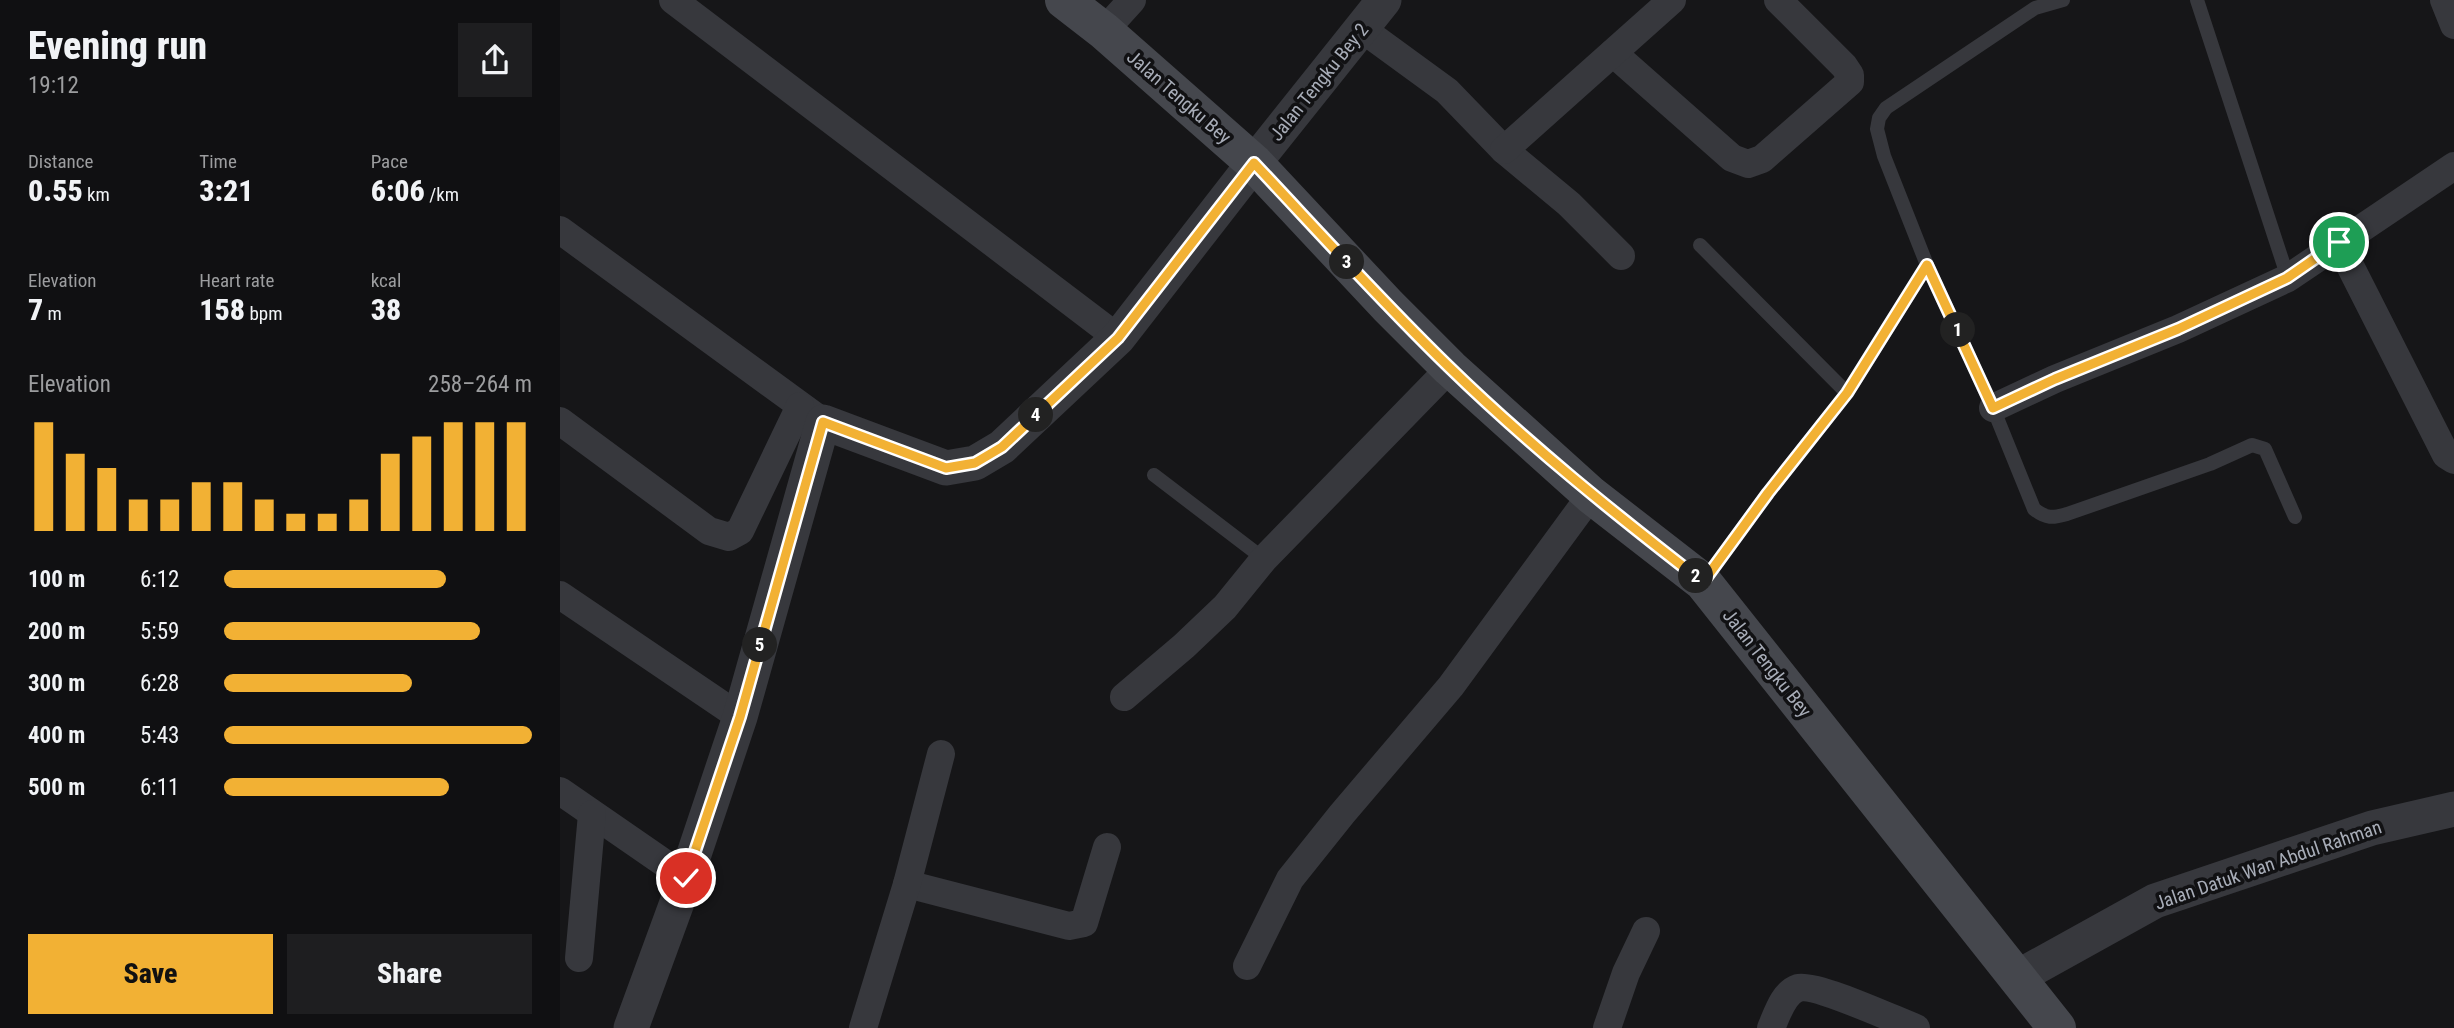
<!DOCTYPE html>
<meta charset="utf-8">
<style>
:root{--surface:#101012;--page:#1e1e20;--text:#f1f3f6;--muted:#9c9d9f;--accent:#f2b134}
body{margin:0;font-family:"Roboto Condensed",sans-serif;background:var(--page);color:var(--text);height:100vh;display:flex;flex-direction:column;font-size:26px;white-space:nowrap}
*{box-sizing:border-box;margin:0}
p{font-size:23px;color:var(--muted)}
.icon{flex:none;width:38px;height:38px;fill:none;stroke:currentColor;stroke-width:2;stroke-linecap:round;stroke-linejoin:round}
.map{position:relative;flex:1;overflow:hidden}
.details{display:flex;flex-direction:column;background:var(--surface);width:560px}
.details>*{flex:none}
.pin{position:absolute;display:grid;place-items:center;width:60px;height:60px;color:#fff;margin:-30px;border:4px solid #fff;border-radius:50%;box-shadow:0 2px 7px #0007}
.km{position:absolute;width:35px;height:35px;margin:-18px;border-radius:50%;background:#222;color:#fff;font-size:19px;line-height:35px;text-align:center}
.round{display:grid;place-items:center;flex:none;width:74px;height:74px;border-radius:0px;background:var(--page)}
.summary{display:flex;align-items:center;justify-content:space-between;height:119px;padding:0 28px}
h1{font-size:38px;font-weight:800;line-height:52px}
.stats{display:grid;grid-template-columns:repeat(3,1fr);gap:10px;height:119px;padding:7px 28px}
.stats div{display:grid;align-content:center}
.stats b{font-size:30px;font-weight:800}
.stats small{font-size:19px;font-weight:400}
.stats p{font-size:19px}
.chart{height:196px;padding:14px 28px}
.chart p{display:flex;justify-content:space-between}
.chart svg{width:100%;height:126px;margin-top:7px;stroke:var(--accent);stroke-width:6}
.button{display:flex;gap:14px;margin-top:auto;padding:14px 28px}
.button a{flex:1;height:80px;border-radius:0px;background:var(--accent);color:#111;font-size:28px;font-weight:800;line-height:80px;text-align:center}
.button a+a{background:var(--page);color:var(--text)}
ul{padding:0 28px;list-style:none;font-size:23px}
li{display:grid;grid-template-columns:112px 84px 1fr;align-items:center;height:52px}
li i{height:18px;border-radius:9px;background:var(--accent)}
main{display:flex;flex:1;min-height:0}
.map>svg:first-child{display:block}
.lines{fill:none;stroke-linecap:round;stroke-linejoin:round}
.service{stroke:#37383d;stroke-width:14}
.minor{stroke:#37383d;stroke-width:28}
.tertiary{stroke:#37383d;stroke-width:35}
.secondary{stroke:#45474d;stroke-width:38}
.route-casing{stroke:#fff;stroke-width:14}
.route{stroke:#f2b134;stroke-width:9}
.labels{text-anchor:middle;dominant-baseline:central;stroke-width:7;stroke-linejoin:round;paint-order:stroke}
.street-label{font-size:19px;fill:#a8adb8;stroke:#111113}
</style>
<main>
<section class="details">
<div class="summary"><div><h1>Evening run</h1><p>19:12</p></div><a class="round"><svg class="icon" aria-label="share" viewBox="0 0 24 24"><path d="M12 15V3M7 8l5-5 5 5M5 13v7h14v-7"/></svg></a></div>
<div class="stats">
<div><p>Distance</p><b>0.55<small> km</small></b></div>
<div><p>Time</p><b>3:21</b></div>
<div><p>Pace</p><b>6:06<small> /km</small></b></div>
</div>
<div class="stats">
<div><p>Elevation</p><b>7<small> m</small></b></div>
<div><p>Heart rate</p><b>158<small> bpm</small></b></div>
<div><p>kcal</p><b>38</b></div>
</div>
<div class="chart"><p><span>Elevation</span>258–264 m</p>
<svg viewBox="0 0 160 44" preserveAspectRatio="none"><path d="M5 44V6M15 44V17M25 44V22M35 44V33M45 44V33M55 44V27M65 44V27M75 44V33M85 44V38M95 44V38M105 44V33M115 44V17M125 44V11M135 44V6M145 44V6M155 44V6"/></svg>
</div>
<ul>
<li><b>100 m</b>6:12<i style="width:72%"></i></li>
<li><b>200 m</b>5:59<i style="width:83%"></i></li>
<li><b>300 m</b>6:28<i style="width:61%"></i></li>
<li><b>400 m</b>5:43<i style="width:100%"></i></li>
<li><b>500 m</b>6:11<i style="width:73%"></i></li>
</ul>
<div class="button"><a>Save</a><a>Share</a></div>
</section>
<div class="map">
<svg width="1894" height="1028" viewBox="0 0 1894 1028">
<rect width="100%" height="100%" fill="#161618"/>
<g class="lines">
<g class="service">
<path d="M 1503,0 L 1475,8 L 1326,108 L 1319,118 L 1317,129 L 1324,156 L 1367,265 L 1433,408 L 1474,509 C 1486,519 1493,518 1507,514 L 1650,464 L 1692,445 L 1705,449 L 1735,517"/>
<path d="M 1637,0 L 1728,278"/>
<path d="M 1140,245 L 1287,393"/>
<path d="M 594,475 L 704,559"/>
<path d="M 1144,581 L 1208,493 L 1287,393 L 1367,265"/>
</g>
<g class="minor">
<path d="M 113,0 L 558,338"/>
<path d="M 1884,0 L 1894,25"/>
<path d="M 802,29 L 887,91 L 944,150 L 1009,204 L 1061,256"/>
<path d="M 544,31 L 572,0"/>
<path d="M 1053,53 L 1172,158 L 1188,164 L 1202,159 L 1290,82 L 1290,75 L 1284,66 L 1218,0"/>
<path d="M 944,150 L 1112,0"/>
<path d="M 0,230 L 255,416"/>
<path d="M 1778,242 L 1886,455 L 1894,460"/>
<path d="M 1433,408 L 1495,379 L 1618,329 L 1728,278 L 1894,166"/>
<path d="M 0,421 L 149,531 L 169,537 L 180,531 L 240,406"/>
<path d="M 0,595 L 180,717"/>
<path d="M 564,697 L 624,646 L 665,607 L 704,559 L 890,368"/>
<path d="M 0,791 L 126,878"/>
<path d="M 347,884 L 509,926 L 524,923 L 547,847"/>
<path d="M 19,958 L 32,814"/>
<path d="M 687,966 L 730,879 L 782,814 L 891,686 L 1031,495"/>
<path d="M 303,1028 L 347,884 L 381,754"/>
<path d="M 1047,1028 L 1066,973 L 1086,931"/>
<path d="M 1211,1028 C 1217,1015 1223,993 1238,988 C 1255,983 1335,1020 1356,1028"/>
</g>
<g class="tertiary">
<path d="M 1456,978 L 1595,901 L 1812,828 L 1894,809"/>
<path d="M 71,1028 L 126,878 L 180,717 L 263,422 L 386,468 L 415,463 L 442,447 L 558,338 L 694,163 L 824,0"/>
</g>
<path class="secondary" d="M 504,0 L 544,31 L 694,163 L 828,306 L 890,368 L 1031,495 L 1143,582 L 1497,1028"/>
</g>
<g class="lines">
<defs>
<path id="route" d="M 126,878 L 180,717 L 263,422 L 386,468 L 415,463 L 442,447 L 558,338 L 694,163 C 758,231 821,301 888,366 C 968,444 1055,514 1143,582 L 1208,493 L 1287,393 L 1367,265 L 1433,408 L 1495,379 L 1618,329 L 1727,278 L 1779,242"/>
</defs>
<use href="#route" class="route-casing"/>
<use href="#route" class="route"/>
</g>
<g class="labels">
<g class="street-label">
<text transform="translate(759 82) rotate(-51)">Jalan Tengku Bey 2</text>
<text transform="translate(619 97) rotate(41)">Jalan Tengku Bey</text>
<text transform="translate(1207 663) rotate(52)">Jalan Tengku Bey</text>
<text transform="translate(1708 865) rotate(-19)">Jalan Datuk Wan Abdul Rahman</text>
</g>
</g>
</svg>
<div class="pin" style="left:1779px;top:242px;background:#1e9e55"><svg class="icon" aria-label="arrive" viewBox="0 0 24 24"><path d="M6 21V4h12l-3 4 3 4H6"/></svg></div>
<div class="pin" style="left:126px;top:878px;background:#d93025"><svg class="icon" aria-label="check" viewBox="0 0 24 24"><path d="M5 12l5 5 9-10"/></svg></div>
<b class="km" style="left:1398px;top:330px">1</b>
<b class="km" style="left:1136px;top:576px">2</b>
<b class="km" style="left:787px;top:262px">3</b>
<b class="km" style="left:476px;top:415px">4</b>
<b class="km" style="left:200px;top:645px">5</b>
</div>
</main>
